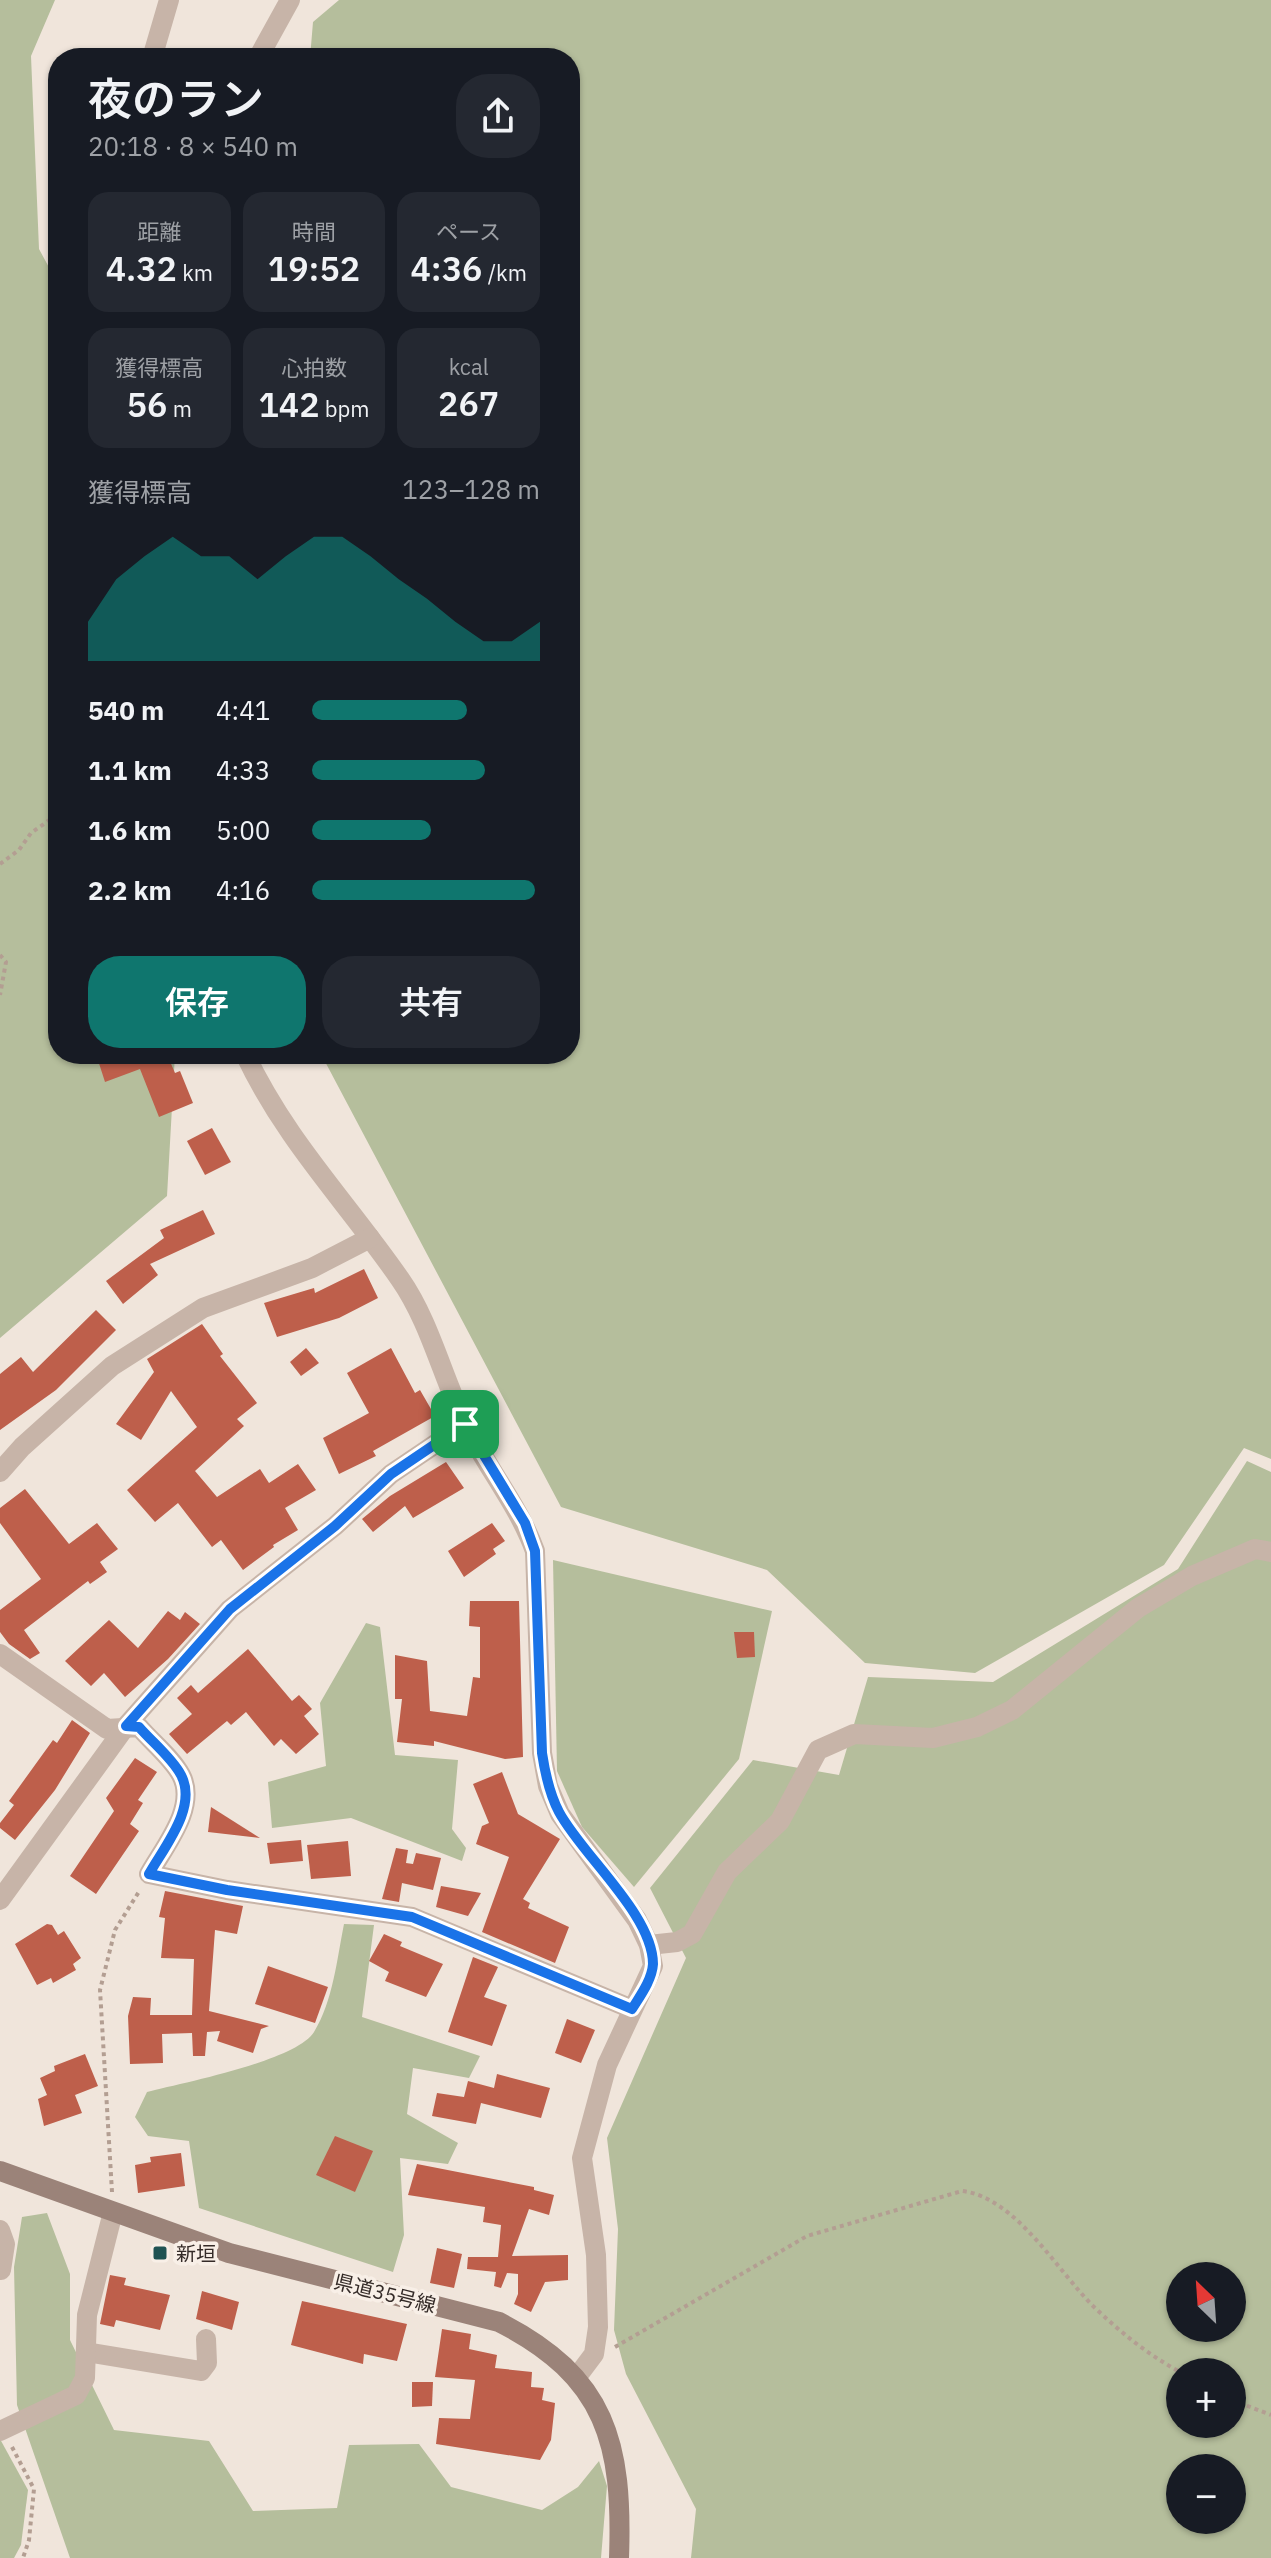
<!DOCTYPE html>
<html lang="ja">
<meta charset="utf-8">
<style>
:root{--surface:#171b24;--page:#242831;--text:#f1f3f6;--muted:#9ea1a6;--accent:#0f766e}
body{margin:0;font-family:"IBM Plex Sans","Noto Sans JP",sans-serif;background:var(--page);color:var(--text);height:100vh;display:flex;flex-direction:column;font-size:30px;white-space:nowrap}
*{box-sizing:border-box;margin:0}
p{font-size:26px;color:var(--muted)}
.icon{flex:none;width:44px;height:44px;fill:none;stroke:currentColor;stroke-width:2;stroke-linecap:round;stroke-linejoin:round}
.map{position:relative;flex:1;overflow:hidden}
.details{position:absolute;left:48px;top:48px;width:532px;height:1016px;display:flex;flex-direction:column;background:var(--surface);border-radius:32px;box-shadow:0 2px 6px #0004}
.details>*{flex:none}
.needle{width:52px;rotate:335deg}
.controls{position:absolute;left:1166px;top:2262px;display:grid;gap:16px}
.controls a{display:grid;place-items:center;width:80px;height:80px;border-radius:50%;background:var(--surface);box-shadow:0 2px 6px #0004;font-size:40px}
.pin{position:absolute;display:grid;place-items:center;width:68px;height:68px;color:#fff;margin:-34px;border-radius:16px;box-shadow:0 4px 12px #0006}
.round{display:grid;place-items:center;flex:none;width:84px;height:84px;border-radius:32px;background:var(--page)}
.summary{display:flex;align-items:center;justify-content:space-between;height:136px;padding:0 40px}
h1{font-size:44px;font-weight:600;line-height:60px}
.metrics{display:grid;grid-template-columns:repeat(3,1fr);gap:12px;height:136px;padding:8px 40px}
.metrics div{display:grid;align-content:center;border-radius:20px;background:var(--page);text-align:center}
.metrics b{font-size:34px;font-weight:600}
.metrics small{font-size:22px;font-weight:400}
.metrics p{font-size:22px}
.chart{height:224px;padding:16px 40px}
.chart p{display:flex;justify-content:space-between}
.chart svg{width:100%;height:144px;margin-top:8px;fill:var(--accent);opacity:.7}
.button{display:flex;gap:16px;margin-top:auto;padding:16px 40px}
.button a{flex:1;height:92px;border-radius:32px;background:var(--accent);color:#fff;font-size:32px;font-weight:600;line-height:92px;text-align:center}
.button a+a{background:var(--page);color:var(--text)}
ul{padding:0 40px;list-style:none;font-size:26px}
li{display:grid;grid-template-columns:128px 96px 1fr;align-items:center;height:60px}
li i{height:20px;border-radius:10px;background:var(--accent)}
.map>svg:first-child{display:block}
.green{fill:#b5be9c;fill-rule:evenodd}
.building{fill:#be5f4b}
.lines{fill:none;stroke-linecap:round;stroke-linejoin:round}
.path{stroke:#b39e92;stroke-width:4;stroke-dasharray:4 4;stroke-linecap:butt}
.minor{stroke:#c7b4a8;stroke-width:20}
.secondary{stroke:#9b8379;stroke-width:20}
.route-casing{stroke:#fff;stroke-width:16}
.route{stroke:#1a73e8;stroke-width:10}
.poi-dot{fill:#205353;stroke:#f8efe7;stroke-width:3}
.labels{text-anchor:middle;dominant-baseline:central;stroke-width:7;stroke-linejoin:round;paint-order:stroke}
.poi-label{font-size:20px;fill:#342b28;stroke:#f8efe7;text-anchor:start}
.street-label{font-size:20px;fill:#342b28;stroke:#f8efe7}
</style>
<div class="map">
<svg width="1271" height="2558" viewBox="0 0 1271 2558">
<rect width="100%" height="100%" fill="#f0e5db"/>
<g class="green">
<path d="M 0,0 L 55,0 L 31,56 L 39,249 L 58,284 L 58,1054 L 175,1054 L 167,1196 L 0,1338 Z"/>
<path d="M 339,0 L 1271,0 L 1271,1459 L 1244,1448 L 1164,1565 L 975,1673 L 865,1663 L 767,1570 L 561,1507 L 321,1054 L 570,1054 L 570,58 L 310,58 L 313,22 Z"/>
<path d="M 1247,1461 L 1271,1472 L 1271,2558 L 691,2558 L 696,2509 L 626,2374 L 614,2330 L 618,2229 L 607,2138 L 686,1958 L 650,1888 L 753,1760 L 839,1775 L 868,1677 L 993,1682 L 1178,1569 ZM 1180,2276 L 1232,2276 L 1232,2328 L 1180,2328 ZM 1180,2372 L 1232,2372 L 1232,2424 L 1180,2424 ZM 1180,2468 L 1232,2468 L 1232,2520 L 1180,2520 Z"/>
<path d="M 553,1560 L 772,1611 L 739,1759 L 634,1887 L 582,1827 L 557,1771 Z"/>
<path d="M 366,1623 L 380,1627 L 395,1755 L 458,1760 L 452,1829 L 466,1848 L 462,1861 L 351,1818 L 272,1828 L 268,1782 L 326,1766 L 320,1703 Z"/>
<path d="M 344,1924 L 374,1925 L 362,2017 L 480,2056 L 469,2078 L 413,2068 L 407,2114 L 458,2143 L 448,2164 L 400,2158 L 404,2235 L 393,2272 L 199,2208 L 189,2141 L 148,2136 L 135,2117 L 147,2092 C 182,2083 296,2061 314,2032 C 333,2001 337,1959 344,1924 Z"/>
<path d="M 47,2213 L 70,2274 L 70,2340 L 114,2430 L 209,2441 L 253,2511 L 337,2508 L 349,2445 L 419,2444 L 451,2487 L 542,2510 L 578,2487 L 599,2461 L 607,2486 L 601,2558 L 70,2558 L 17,2405 L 14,2267 L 22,2217 Z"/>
<path d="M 0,2439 L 28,2490 L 21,2545 L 14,2558 L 0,2558 Z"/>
</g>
<g class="building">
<path d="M 96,1054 L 175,1054 L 169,1059 L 175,1073 L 180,1071 L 193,1103 L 159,1117 L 140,1069 L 105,1082 Z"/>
<path d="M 212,1128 L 231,1162 L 205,1175 L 187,1141 Z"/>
<path d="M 203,1210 L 215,1234 L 150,1264 L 158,1275 L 123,1304 L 106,1281 L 164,1238 L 160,1230 Z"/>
<path d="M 364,1269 L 378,1298 L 339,1318 L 277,1337 L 264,1303 L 314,1288 L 315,1293 Z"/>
<path d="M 96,1310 L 116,1330 L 56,1390 L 0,1430 L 0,1374 L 21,1357 L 33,1372 Z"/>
<path d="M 202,1324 L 223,1354 L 220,1356 L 257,1403 L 237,1419 L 244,1426 L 195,1471 L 217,1497 L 260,1469 L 269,1483 L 298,1464 L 316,1490 L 285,1508 L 298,1530 L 273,1545 L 274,1547 L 243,1570 L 221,1540 L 212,1547 L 178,1503 L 155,1522 L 127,1490 L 197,1427 L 171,1391 L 141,1440 L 116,1424 L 154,1372 L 147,1359 Z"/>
<path d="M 306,1348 L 319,1363 L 301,1376 L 290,1362 Z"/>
<path d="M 391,1348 L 415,1393 L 420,1390 L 435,1416 L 373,1451 L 376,1456 L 339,1474 L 323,1438 L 369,1413 L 347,1373 Z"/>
<path d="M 446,1462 L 464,1488 L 413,1518 L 405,1506 L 373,1532 L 362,1519 L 390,1496 Z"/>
<path d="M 25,1489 L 69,1544 L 97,1523 L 118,1549 L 100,1562 L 107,1572 L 90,1584 L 88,1581 L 24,1630 L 40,1653 L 30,1659 L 9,1644 L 0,1632 L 0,1610 L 41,1579 L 0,1523 L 0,1508 Z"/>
<path d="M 492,1523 L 505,1541 L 493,1549 L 496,1554 L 464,1577 L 448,1551 Z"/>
<path d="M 470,1601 L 519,1601 L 523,1757 L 505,1759 L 434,1741 L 434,1746 L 397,1742 L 402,1699 L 395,1699 L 395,1655 L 427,1661 L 430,1711 L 467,1716 L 473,1677 L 480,1678 L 480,1627 L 469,1626 Z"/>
<path d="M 168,1611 L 180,1620 L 185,1612 L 200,1624 L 168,1659 L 125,1697 L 104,1673 L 91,1686 L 65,1661 L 109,1620 L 138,1648 Z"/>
<path d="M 734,1632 L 754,1632 L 755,1657 L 737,1658 Z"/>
<path d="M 248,1649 L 292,1701 L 299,1695 L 312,1709 L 304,1716 L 319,1734 L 296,1754 L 281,1739 L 274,1746 L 246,1712 L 231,1725 L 227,1721 L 187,1754 L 169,1734 L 192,1714 L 177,1698 L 191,1685 L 198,1693 Z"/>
<path d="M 72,1720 L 90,1733 L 55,1790 L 15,1840 L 0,1828 L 0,1823 L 14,1805 L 9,1801 L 53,1740 L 57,1743 Z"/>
<path d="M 135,1758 L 157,1772 L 138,1800 L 143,1803 L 130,1824 L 139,1831 L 96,1894 L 70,1876 L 114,1811 L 106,1798 Z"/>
<path d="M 502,1772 L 518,1814 L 560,1839 L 523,1899 L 530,1903 L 528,1908 L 569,1927 L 555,1963 L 482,1932 L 509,1857 L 476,1844 L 482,1826 L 489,1823 L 473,1784 Z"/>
<path d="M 211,1807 L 260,1838 L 208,1832 Z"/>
<path d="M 301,1840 L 303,1861 L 270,1864 L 267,1843 Z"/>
<path d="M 348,1841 L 351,1876 L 311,1879 L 307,1845 Z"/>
<path d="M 396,1848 L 408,1850 L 406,1863 L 413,1864 L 416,1853 L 441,1858 L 433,1890 L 402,1883 L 399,1902 L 382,1899 Z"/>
<path d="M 441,1886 L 481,1893 L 468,1916 L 436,1907 Z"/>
<path d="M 165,1891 L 243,1906 L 237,1934 L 215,1930 L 209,2011 L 269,2026 L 261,2029 L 253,2053 L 217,2041 L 220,2031 L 207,2032 L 205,2056 L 193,2056 L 192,2033 L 162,2034 L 163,2063 L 130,2064 L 128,2016 L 133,1997 L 151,1998 L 150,2015 L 192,2015 L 194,1959 L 161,1958 L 165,1918 L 159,1917 Z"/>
<path d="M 47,1924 L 52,1925 L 58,1935 L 64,1931 L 81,1958 L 73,1964 L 76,1970 L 53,1983 L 51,1978 L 37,1985 L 15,1944 Z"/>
<path d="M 384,1934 L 402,1942 L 400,1946 L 443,1964 L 426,1997 L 385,1981 L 389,1972 L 369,1961 Z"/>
<path d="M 473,1957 L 498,1967 L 484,1997 L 507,2005 L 492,2046 L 448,2032 Z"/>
<path d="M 268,1966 L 328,1987 L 315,2023 L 255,2004 Z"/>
<path d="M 567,2019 L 595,2030 L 581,2063 L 555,2053 Z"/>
<path d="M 85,2054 L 98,2086 L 75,2095 L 82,2113 L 44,2126 L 38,2099 L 47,2095 L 40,2078 L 55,2071 L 54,2066 Z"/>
<path d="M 497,2074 L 550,2088 L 541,2118 L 481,2103 L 476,2124 L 432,2116 L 437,2093 L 464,2097 L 468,2081 L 494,2088 Z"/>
<path d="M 335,2136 L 373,2151 L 355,2192 L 316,2175 Z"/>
<path d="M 181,2153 L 185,2186 L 138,2193 L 135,2165 L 151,2162 L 150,2157 Z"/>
<path d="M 417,2164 L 534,2187 L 534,2190 L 554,2195 L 549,2215 L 529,2209 L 512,2256 L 568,2255 L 568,2280 L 545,2282 L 531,2312 L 514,2304 L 518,2294 L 518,2274 L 507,2273 L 501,2288 L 494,2286 L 496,2272 L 467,2269 L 468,2257 L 498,2257 L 501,2225 L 483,2222 L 485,2207 L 408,2195 Z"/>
<path d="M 437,2248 L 462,2254 L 454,2288 L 430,2283 Z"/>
<path d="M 110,2275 L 126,2278 L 124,2285 L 170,2295 L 160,2330 L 116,2320 L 114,2327 L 100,2324 Z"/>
<path d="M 202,2291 L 239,2302 L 232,2330 L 196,2319 Z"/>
<path d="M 302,2301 L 407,2324 L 397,2361 L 364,2354 L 363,2364 L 291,2345 Z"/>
<path d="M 442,2329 L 471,2334 L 469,2349 L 497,2355 L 495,2368 L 532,2372 L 531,2387 L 544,2388 L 542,2400 L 555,2403 L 551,2440 L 540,2460 L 436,2444 L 439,2418 L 470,2419 L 475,2380 L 435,2377 Z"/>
<path d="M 412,2382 L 433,2382 L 432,2406 L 412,2407 Z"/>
</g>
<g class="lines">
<g class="path">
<path d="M 0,864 L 19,850 L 31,833 L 58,814"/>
<path d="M 0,955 L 6,962 L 0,995"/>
<path d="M 112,2192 L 100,1990 L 115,1930 L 140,1890"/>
<path d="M 615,2347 L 807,2236 L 962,2191 C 1015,2197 1057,2270 1093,2306 C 1120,2332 1147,2354 1180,2372"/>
<path d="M 1232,2400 L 1271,2415"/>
<path d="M 12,2447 L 34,2489 L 29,2540 L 23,2558"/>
</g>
<g class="minor">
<path d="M 152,58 L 169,0"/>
<path d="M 258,58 L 290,0"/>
<path d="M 245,1054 C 286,1141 346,1201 400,1279 C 430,1322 442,1376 465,1423 C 486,1467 518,1504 535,1551 L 542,1753 L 548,1786 L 560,1814 L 637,1920 L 649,1945 L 653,1966 L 607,2065 L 582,2158 L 596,2255 L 598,2327 L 594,2354 L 576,2378"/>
<path d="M 0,1472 L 22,1447 L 112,1366 L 203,1308 L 312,1268 L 370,1238"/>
<path d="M 0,1654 L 107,1729 L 139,1727 C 152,1742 172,1758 181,1775 C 198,1807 164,1847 149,1874 L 227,1890 L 412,1917 L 632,2009"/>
<path d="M 0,1900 L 126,1726 L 230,1609 L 335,1526 L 391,1474 L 465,1424"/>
<path d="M 649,1945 L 677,1942 L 692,1934 L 727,1872 L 780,1821 L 818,1750 L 854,1734 L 933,1738 L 977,1727 L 1012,1710 L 1138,1608 L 1192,1576 L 1255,1549 L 1271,1552"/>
<path d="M 0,2230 L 5,2244 L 1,2270"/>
<path d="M 86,2352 L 201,2371 L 207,2363 L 206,2339"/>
<path d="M 0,2431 L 76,2395 L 85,2378 L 87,2315 L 113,2212"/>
</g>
<path class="secondary" d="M 0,2171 L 229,2253 L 499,2322 C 607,2377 623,2444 619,2558"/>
</g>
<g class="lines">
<defs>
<path id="route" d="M 465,1424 L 525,1523 L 535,1551 L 542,1753 C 545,1773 549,1793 559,1812 C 582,1855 653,1915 653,1964 C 652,1980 640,1996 632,2009 L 412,1917 L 227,1890 L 149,1874 C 164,1847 198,1807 181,1775 C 172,1758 152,1742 139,1727 L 126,1726 L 230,1609 L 335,1526 L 391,1474 Z"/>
</defs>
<use href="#route" class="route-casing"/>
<use href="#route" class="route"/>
</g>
<rect class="poi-dot" x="152" y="2245" width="16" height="16" rx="4"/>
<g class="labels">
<g class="poi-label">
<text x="176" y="2253">新垣</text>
</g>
<g class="street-label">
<text transform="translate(385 2293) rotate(14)">県道35号線</text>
</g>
</g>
</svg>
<div class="controls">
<a><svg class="needle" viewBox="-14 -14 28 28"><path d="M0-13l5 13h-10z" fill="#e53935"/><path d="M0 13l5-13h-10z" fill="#9ea1a6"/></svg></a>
<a>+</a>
<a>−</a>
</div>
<div class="pin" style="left:465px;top:1424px;background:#1e9e55"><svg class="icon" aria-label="arrive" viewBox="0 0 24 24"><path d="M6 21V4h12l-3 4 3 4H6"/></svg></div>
<section class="details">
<div class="summary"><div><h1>夜のラン</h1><p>20:18 · 8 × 540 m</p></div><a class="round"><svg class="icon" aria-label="share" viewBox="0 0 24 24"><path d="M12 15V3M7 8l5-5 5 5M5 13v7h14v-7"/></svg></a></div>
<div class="metrics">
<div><p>距離</p><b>4.32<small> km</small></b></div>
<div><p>時間</p><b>19:52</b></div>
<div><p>ペース</p><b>4:36<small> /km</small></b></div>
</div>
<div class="metrics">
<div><p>獲得標高</p><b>56<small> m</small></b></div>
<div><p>心拍数</p><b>142<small> bpm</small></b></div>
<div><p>kcal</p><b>267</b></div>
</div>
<div class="chart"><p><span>獲得標高</span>123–128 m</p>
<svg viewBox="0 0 160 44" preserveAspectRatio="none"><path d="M0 44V32L10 19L20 12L30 6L40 12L50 12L60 19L70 12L80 6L90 6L100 12L110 19L120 25L130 32L140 38L150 38L160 32V44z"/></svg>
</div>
<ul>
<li><b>540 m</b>4:41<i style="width:68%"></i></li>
<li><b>1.1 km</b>4:33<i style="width:76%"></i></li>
<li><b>1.6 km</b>5:00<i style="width:52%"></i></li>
<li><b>2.2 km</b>4:16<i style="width:98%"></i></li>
</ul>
<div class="button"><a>保存</a><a>共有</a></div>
</section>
</div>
